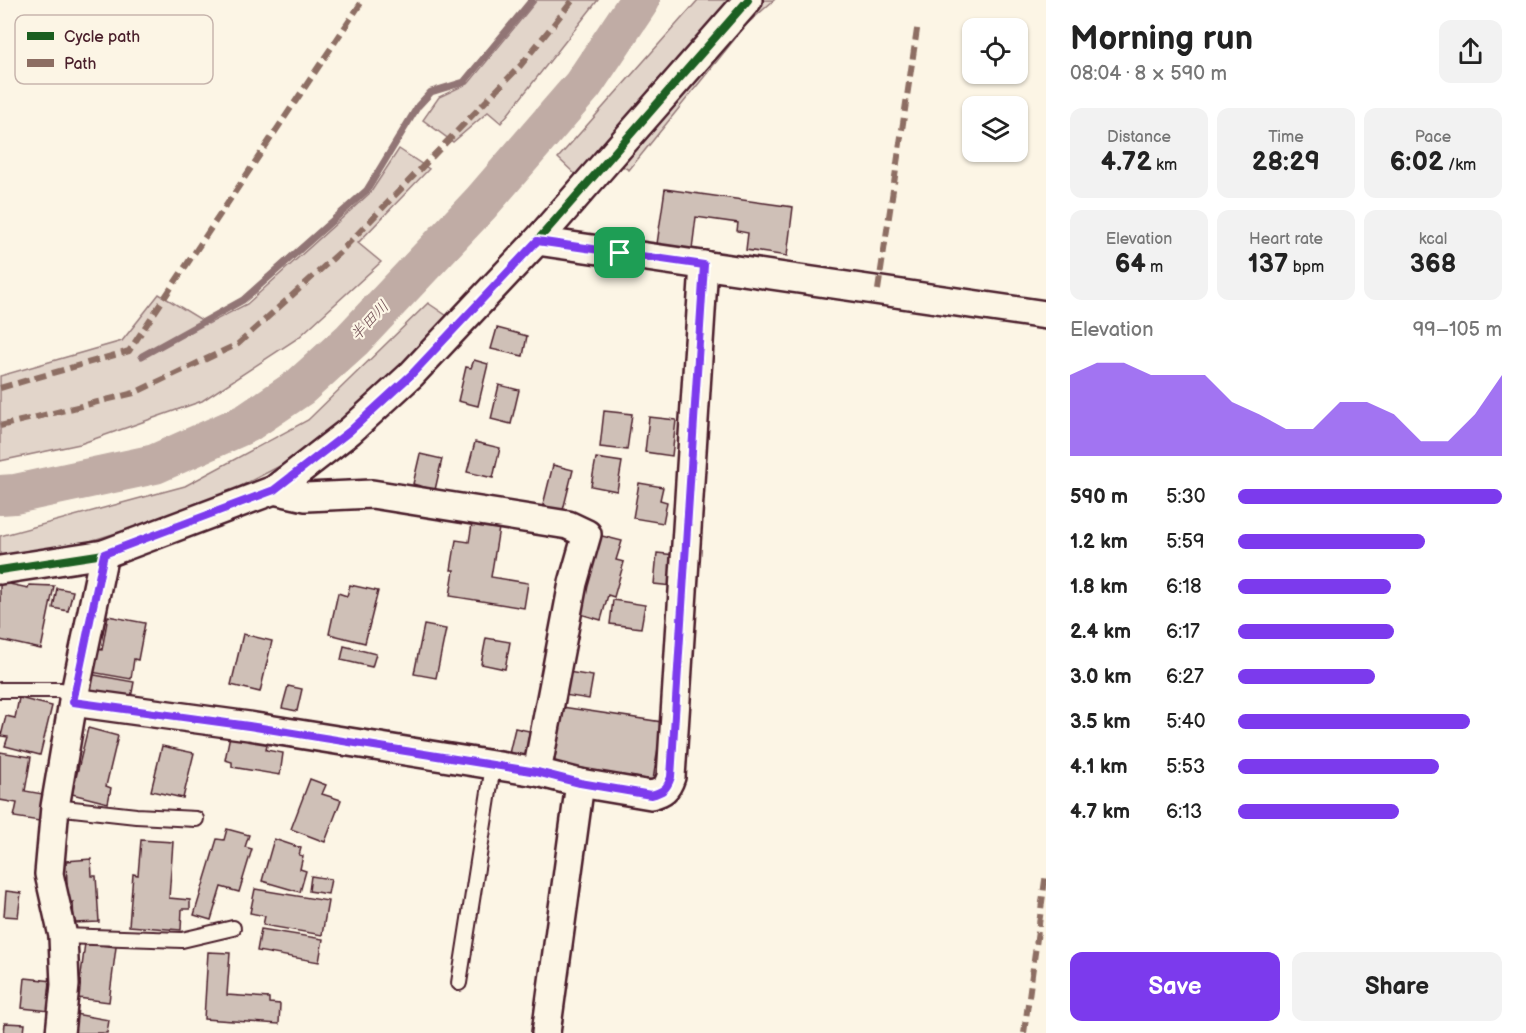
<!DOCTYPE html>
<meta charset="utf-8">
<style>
:root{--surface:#fff;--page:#f2f2f2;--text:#222;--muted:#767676;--accent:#7c3aed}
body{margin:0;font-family:"Balsamiq Sans","Klee One",sans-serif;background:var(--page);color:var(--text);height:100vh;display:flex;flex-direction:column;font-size:22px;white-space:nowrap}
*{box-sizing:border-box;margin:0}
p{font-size:20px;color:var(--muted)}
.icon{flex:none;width:33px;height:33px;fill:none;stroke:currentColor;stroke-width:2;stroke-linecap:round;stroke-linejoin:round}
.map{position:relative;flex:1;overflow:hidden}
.drawer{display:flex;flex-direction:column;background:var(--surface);width:480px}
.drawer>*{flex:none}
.controls{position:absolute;left:962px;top:18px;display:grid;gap:12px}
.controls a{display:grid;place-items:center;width:66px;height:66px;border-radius:12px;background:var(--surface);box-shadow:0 2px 4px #0004;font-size:30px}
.pin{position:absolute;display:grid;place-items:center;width:51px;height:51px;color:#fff;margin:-26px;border-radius:12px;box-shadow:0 3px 9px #0006}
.round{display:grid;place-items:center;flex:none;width:63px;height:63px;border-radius:12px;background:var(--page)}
.summary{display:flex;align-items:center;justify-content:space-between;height:102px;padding:0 24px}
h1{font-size:33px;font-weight:700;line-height:45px}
.figures{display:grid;grid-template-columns:repeat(3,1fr);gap:9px;height:102px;padding:6px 24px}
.figures div{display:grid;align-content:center;border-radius:12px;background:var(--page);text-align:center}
.figures b{font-size:26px;font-weight:700}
.figures small{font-size:16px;font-weight:400}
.figures p{font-size:16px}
.chart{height:168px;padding:12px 24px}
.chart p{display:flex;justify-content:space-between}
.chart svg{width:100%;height:108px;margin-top:6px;fill:var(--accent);opacity:.7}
.primary-button{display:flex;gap:12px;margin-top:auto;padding:12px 24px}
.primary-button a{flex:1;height:69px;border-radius:12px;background:var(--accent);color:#fff;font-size:24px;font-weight:700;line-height:69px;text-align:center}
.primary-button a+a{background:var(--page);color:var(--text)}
ul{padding:0 24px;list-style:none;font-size:20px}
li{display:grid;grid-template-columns:96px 72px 1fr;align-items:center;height:45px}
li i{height:15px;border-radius:8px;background:var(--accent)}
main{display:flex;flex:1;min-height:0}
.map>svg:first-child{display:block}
.green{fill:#e2d5ca;stroke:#967a7a;stroke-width:1.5}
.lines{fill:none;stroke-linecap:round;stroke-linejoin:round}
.stream{stroke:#917474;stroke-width:7}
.river{stroke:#c0aca5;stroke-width:40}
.building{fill:#cfc0b7;stroke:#4a1f2b;stroke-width:1.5}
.lane-casing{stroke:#4a1f2b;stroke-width:18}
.street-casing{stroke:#4a1f2b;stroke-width:32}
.lane{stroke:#fcf5e5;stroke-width:14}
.street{stroke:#fcf5e5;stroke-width:27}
.quiet{stroke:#8d6e63;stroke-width:6;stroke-dasharray:12 6;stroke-linecap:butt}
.cycleway-casing{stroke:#fcf5e5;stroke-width:11}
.cycleway{stroke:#1b5e20;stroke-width:8}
.route-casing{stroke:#fff;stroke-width:12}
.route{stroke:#7c3aed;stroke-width:8}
.labels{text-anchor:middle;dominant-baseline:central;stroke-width:4.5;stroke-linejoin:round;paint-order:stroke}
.water-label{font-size:16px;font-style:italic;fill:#6d4950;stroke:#fcf5e5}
.key{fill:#fcf5e5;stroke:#c7b5ad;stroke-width:1.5}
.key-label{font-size:16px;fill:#4a1f2b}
</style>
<main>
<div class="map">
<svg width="1046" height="1033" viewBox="0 0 1046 1033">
<rect width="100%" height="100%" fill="#fcf5e5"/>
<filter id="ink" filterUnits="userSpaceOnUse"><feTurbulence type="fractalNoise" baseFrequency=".0167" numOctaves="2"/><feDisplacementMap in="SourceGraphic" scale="12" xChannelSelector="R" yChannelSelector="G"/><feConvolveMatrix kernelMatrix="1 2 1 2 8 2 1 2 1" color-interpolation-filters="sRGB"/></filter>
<g filter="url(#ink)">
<g class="green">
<path d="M 537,0 L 598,0 L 501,123 L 488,112 L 453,142 L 423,120 L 439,97 L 469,83 Z"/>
<path d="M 698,0 L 774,0 L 746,25 L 629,170 L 600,153 L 576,175 L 558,158 Z"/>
<path d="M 399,149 L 429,169 L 358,243 L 381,262 L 298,338 L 202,401 L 80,444 L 0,461 L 0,376 L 122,341 L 159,294 L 208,324 L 247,304 L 371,192 Z"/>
<path d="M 428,303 L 450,318 L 395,381 L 313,449 L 198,508 L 77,545 L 0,558 L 0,536 L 185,486 L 308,420 Z"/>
</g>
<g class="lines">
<path class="stream" d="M 142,356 L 243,300 L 367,190 L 418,106 L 431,92 L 464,82 L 532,0"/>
<path class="river" d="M 0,495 L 15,494 L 155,464 L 247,423 L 300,387 L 352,340 L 481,203 L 583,85 L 640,0"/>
</g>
<g class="building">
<path d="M 665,189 L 793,207 L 787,256 L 746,250 L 748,233 L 737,231 L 738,223 L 696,217 L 692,249 L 657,244 Z"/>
<path d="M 497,328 L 527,336 L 523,356 L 491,349 Z"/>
<path d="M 474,360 L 488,364 L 478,406 L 458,401 L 466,367 L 471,368 Z"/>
<path d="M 499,385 L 519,390 L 511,424 L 491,419 Z"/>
<path d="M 604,411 L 632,414 L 627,450 L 600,447 Z"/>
<path d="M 649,417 L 676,420 L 672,456 L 645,452 Z"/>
<path d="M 475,442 L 500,448 L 493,478 L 467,472 Z"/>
<path d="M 420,454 L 442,459 L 435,490 L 413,484 Z"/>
<path d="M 596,458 L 622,462 L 617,491 L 591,486 Z"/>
<path d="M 553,465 L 573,470 L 562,514 L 542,509 Z"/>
<path d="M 639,483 L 663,487 L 660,500 L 667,502 L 663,523 L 633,518 Z"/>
<path d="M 472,524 L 499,528 L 491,577 L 528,583 L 524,608 L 450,596 L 454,570 L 451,570 L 456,540 L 469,542 Z"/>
<path d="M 598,535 L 622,541 L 616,560 L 624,562 L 614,597 L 608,595 L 601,620 L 577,613 Z"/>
<path d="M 657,553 L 675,555 L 672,586 L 654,584 Z"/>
<path d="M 0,582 L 28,588 L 29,585 L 54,586 L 41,649 L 0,640 Z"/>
<path d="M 350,585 L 378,591 L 365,643 L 329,634 L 338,593 L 347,596 Z"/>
<path d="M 57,588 L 73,591 L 68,611 L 53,608 Z"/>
<path d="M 613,600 L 645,605 L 641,628 L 610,624 Z"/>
<path d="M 108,616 L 145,623 L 138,660 L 134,659 L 131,679 L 91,672 L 96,649 L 102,650 Z"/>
<path d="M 424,625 L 446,629 L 436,678 L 414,674 Z"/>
<path d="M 243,634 L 272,641 L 260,692 L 231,685 Z"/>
<path d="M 486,638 L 510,642 L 505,669 L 481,664 Z"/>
<path d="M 344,646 L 376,654 L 372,667 L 341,660 Z"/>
<path d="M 568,672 L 593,676 L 589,699 L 564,695 Z"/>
<path d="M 89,674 L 134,682 L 131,698 L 86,690 Z"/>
<path d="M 288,686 L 302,689 L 297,711 L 282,708 Z"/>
<path d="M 19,698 L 52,706 L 40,755 L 5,746 L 8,737 L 1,736 L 6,716 L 15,718 Z"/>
<path d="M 562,707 L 662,722 L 653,780 L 554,765 Z"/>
<path d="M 88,728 L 118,736 L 106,786 L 111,788 L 108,803 L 72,794 Z"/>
<path d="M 515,728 L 534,732 L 526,762 L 508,758 Z"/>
<path d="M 230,735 L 268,741 L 266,750 L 283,753 L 280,775 L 232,767 L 232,762 L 225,760 Z"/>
<path d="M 162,746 L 194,753 L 183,798 L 151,791 Z"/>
<path d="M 0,752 L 31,757 L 25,791 L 43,794 L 39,821 L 14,817 L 17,803 L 0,800 Z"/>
<path d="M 310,779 L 326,785 L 322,794 L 341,800 L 325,842 L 291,829 Z"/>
<path d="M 227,829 L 249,835 L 245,847 L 252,849 L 239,892 L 221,887 L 211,920 L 194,915 L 217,839 L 224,840 Z"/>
<path d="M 274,839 L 301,848 L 299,855 L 303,856 L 300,869 L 306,871 L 300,892 L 262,881 Z"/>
<path d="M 141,840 L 173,842 L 169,898 L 190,900 L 190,909 L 182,909 L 181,930 L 129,926 L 133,874 L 138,875 Z"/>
<path d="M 91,859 L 92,876 L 96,876 L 99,922 L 74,923 L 73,902 L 68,903 L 66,861 Z"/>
<path d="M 311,876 L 331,879 L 328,894 L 309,891 Z"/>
<path d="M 255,889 L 328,901 L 322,935 L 263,925 L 265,916 L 250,913 Z"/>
<path d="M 6,891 L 21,893 L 18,917 L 4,916 Z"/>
<path d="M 261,929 L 323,939 L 319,962 L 257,951 Z"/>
<path d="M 85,943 L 116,947 L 109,1002 L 78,998 Z"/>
<path d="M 208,952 L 230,953 L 227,995 L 269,998 L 269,1003 L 280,1004 L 279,1024 L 204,1019 Z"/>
<path d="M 25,978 L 53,981 L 50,1011 L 22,1008 Z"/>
<path d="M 75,1014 L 109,1020 L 107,1033 L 72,1033 Z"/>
<path d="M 5,1023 L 25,1024 L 24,1033 L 4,1033 Z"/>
</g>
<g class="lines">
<defs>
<g id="lane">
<path d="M 0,690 L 61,690 L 73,702"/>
<path d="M 55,807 L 136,816 L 196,819"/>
<path d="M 63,936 L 182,940 L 233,928"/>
<path d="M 459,983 L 493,766"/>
</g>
<g id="street">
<path d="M 537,241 L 1046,315"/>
<path d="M 274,490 L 306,497 L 372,494 L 568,525 L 587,534 L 573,583 L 537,772"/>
<path d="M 0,570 L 104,554 L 274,490 L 350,431 L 411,375 L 537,241 L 748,0"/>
<path d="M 73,702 L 249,726 L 537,772 L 580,783 L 651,795 C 663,792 667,789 671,777 L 704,265"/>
<path d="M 60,1033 L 65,985 L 63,936 L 49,874 L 55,807 L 73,702 L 104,554"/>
<path d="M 546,1033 L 580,783"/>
</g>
</defs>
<use href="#lane" class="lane-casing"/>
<use href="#street" class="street-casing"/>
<use href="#lane" class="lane"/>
<use href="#street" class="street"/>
<g class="quiet">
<path d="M 878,290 L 918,23"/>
<path d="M 0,388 L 129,351 L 363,0"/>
<path d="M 0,426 L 134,393 L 238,344 L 339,253 L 521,65 L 573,0"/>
<path d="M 1024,1033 L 1046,873"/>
</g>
<defs>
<g id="cycleway">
<path d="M 0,570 L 104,554 L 274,490 L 350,431 L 411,375 L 537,241 L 748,0"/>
<path d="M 73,702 L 249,726 L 537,772 L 580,783 L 651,795 C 663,792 667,789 671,777 L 704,265"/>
</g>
</defs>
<use href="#cycleway" class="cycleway-casing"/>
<use href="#cycleway" class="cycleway"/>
</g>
</g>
<g class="lines" filter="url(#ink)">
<defs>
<path id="route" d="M 537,241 L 704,265 L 671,777 C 667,789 663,792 651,795 L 580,783 L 537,772 L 249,726 L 73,702 L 104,554 L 274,490 L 350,431 L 411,375 Z"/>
</defs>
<use href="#route" class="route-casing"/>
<use href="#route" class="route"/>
</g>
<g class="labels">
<g class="water-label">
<text transform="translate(370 321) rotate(-46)">半田川</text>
</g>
</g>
<rect x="15" y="15" width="198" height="69" rx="9" class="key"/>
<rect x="27" y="32" width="27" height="8" fill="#1b5e20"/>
<rect x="27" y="59" width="27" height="8" fill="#8d6e63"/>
<g class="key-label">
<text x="64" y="42">Cycle path</text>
<text x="64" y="69">Path</text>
</g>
</svg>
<div class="controls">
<a><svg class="icon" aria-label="locate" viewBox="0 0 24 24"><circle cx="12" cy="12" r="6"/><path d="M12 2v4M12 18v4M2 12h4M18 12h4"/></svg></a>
<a><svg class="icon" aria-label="layers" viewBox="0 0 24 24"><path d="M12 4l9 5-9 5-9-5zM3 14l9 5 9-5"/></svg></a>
</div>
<div class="pin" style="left:620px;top:253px;background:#1e9e55"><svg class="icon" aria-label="arrive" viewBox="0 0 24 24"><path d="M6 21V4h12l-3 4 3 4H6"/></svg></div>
</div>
<section class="drawer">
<div class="summary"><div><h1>Morning run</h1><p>08:04 · 8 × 590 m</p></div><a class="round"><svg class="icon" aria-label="share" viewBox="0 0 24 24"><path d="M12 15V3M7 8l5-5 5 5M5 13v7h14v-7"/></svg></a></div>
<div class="figures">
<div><p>Distance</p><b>4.72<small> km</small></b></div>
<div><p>Time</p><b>28:29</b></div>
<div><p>Pace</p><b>6:02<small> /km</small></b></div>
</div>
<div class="figures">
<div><p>Elevation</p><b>64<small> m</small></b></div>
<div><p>Heart rate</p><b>137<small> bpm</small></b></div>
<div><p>kcal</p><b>368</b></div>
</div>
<div class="chart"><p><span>Elevation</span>99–105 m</p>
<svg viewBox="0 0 160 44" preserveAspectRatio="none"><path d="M0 44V11L10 6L20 6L30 11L40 11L50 11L60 22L70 27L80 33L90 33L100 22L110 22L120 27L130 38L140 38L150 27L160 11V44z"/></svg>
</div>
<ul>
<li><b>590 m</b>5:30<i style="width:100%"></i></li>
<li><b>1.2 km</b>5:59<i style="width:71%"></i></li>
<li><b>1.8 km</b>6:18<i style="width:58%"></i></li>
<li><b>2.4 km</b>6:17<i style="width:59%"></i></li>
<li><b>3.0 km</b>6:27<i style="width:52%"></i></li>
<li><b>3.5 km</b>5:40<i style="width:88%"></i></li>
<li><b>4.1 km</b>5:53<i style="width:76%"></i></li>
<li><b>4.7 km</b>6:13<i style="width:61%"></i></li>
</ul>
<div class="primary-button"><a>Save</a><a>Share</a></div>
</section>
</main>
